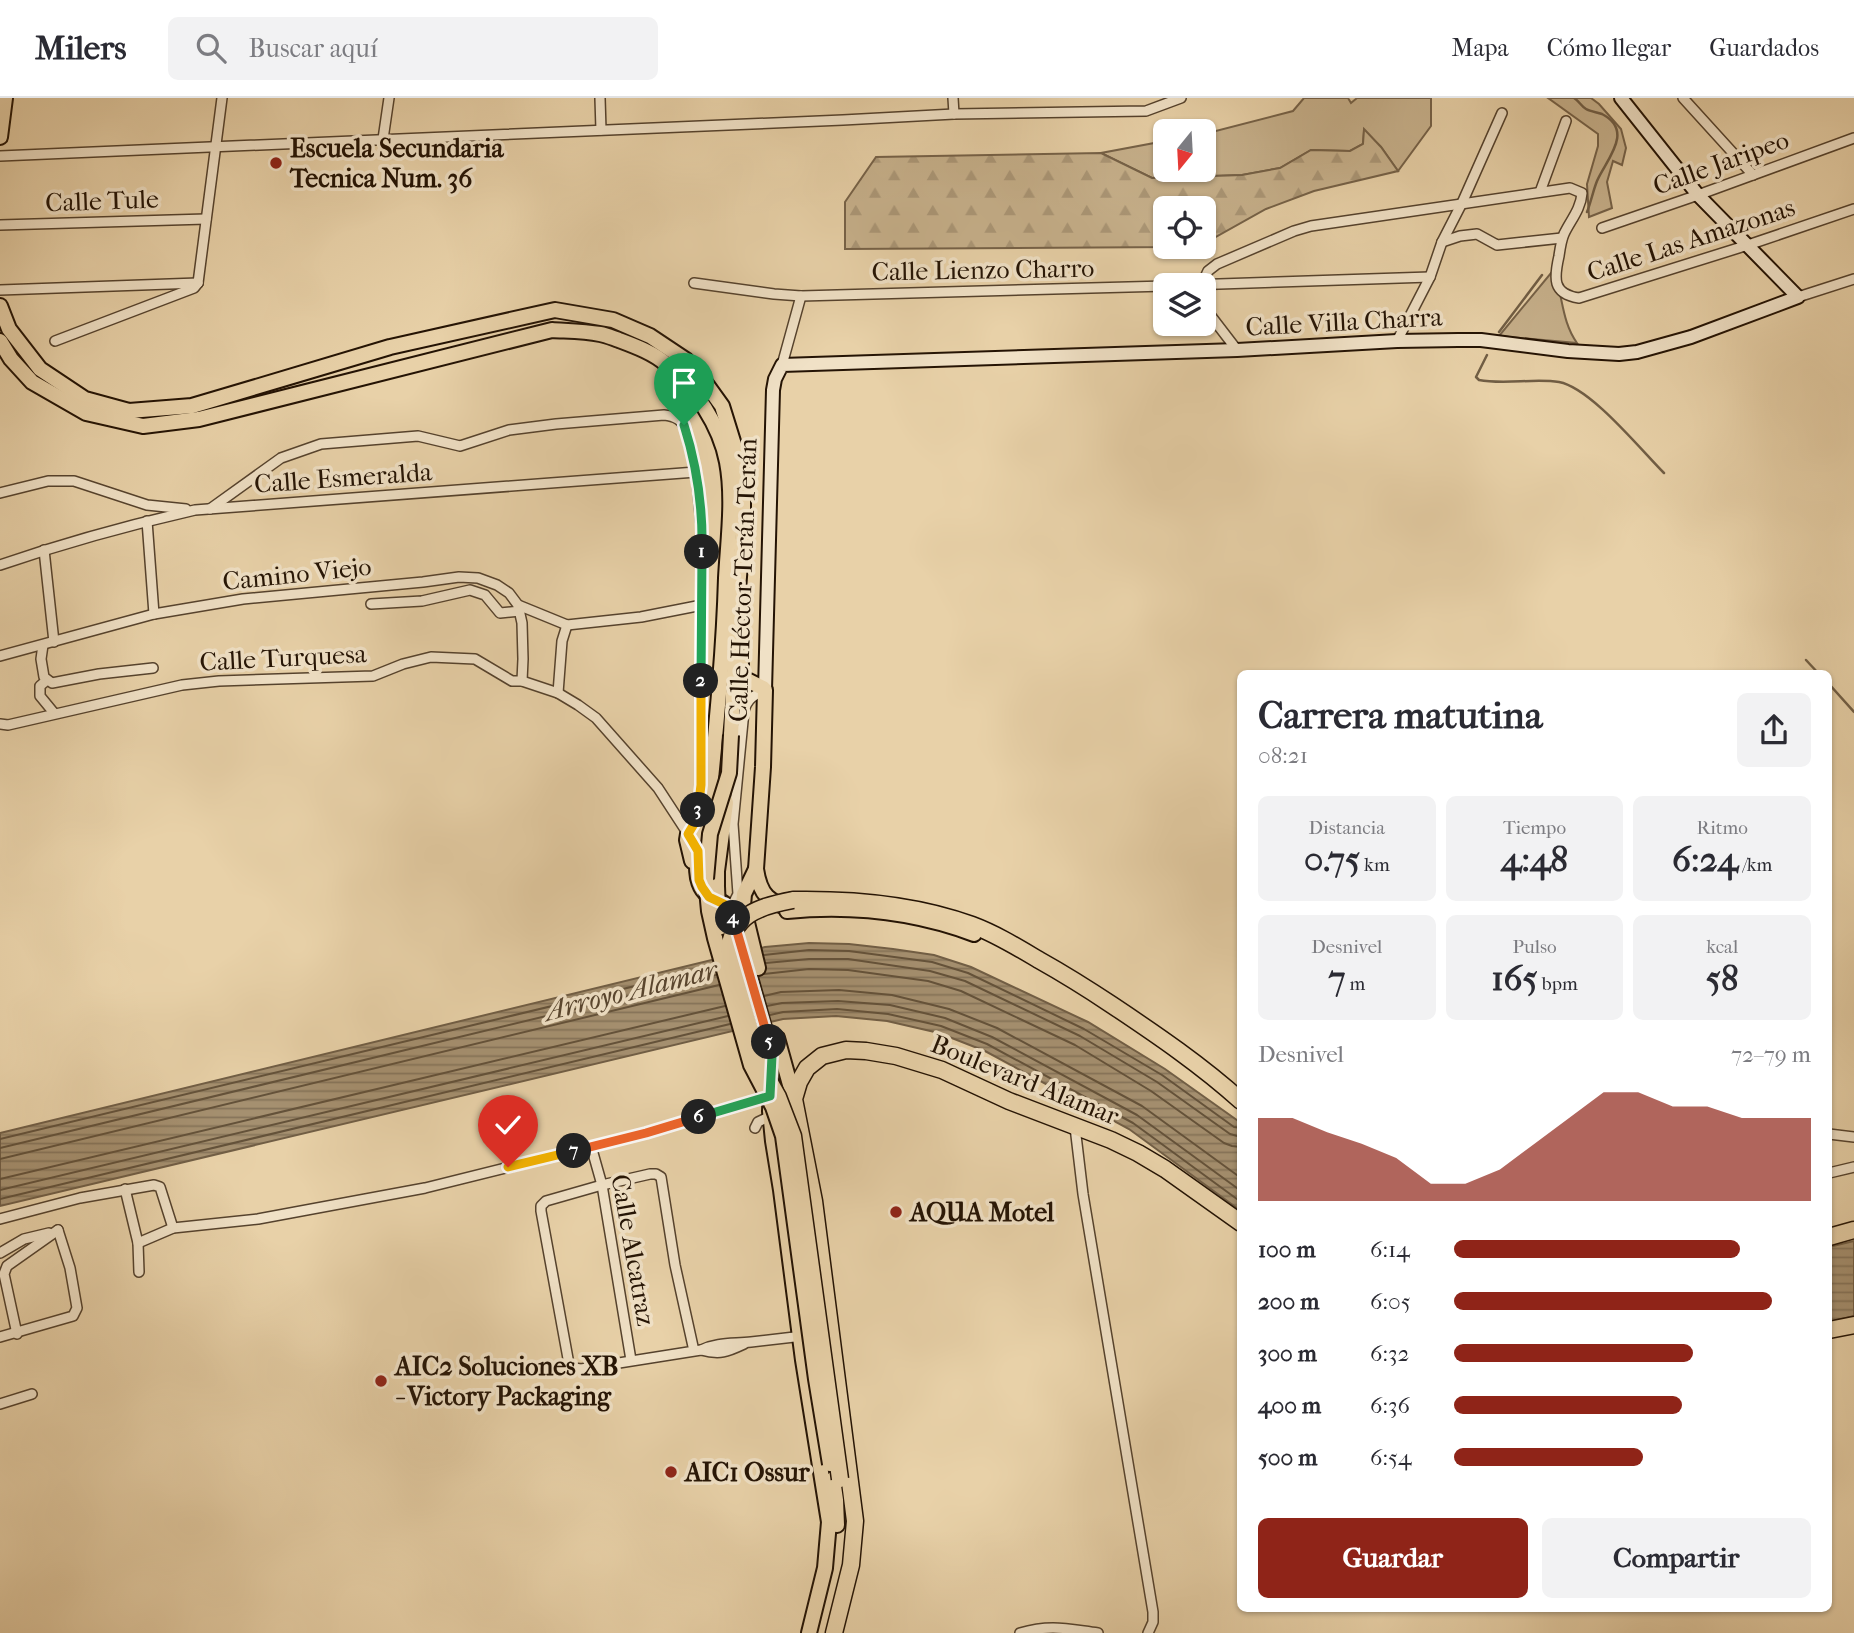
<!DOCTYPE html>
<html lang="es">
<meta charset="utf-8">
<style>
:root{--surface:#fff;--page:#f2f2f3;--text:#2b2b33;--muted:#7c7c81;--line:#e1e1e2;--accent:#8f2418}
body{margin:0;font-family:"IM FELL French Canon",serif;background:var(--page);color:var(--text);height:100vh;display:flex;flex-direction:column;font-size:26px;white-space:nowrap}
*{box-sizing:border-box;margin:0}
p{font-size:23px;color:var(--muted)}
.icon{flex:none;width:38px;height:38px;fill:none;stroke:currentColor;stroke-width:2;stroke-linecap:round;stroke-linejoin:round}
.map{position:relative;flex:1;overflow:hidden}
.panel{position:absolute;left:1237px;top:572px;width:595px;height:942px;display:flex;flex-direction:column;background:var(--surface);border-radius:10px;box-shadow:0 2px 5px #0004}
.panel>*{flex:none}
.needle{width:46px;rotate:198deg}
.buttons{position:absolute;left:1153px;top:21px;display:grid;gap:14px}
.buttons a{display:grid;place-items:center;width:63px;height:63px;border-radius:10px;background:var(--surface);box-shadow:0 2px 5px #0004;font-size:35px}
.pin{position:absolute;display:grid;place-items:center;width:60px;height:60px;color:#fff;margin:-72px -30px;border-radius:50% 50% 50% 0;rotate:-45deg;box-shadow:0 0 7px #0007}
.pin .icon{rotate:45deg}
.km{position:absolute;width:35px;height:35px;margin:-18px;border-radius:50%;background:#222;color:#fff;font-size:19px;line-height:35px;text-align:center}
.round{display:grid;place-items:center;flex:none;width:74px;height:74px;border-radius:10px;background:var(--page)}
.overview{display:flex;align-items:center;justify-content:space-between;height:119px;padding:0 21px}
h1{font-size:38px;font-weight:700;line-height:52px}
.metrics{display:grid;grid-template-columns:repeat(3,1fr);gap:10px;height:119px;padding:7px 21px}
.metrics div{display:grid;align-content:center;border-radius:10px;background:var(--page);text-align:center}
.metrics b{font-size:35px;font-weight:700}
.metrics small{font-size:19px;font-weight:400}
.metrics p{font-size:19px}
.chart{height:196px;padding:14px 21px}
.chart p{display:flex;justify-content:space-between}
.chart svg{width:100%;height:126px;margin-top:7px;fill:var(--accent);opacity:.7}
.primary-button{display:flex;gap:14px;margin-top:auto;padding:14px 21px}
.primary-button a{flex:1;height:80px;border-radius:10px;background:var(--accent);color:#fff;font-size:28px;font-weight:700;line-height:80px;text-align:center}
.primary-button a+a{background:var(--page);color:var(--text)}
ul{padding:0 21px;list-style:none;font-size:23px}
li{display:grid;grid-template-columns:112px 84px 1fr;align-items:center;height:52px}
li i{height:18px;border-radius:9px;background:var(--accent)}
header{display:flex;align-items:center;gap:42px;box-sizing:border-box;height:98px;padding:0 35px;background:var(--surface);border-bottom:2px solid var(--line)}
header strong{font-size:33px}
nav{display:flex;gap:38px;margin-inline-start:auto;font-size:24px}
.search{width:490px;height:63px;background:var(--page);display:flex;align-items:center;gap:18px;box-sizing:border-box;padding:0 24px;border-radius:10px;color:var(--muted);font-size:26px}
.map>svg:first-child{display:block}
.green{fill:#c7b18c;stroke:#766248;stroke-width:2}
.forest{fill:url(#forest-firs);stroke:#766248;stroke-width:2}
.water{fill:url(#water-rules);stroke:#715e45;stroke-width:2}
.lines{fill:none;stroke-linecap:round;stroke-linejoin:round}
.shore{stroke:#64523a;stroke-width:2}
.stream{stroke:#715e45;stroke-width:2.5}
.street-casing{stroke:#55422d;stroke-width:12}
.secondary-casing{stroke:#241304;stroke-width:16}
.primary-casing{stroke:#241304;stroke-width:18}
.highway-casing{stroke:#241304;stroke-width:19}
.street{stroke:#f0e1c6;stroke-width:9}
.secondary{stroke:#f0e1c6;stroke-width:12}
.primary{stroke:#e8d1a8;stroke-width:14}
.highway{stroke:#e8d1a8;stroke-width:16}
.primary-bridge-casing{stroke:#241304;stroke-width:18;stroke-linecap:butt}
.highway-bridge-casing{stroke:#241304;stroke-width:19;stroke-linecap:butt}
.primary-bridge{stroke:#e8d1a8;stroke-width:14}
.highway-bridge{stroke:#e8d1a8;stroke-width:16}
.split-1-casing{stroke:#fff;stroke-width:14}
.split-2-casing{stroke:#fff;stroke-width:14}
.split-3-casing{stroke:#fff;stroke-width:14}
.split-4-casing{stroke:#fff;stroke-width:14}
.split-5-casing{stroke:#fff;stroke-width:14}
.split-6-casing{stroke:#fff;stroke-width:14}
.split-7-casing{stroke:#fff;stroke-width:14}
.split-8-casing{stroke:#fff;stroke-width:14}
.split-1{stroke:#22a559;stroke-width:9}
.split-2{stroke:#22a559;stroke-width:9}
.split-3{stroke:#f5b400;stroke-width:9}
.split-4{stroke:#f5b400;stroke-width:9}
.split-5{stroke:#f0652b;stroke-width:9}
.split-6{stroke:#22a559;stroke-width:9}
.split-7{stroke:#f0652b;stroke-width:9}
.split-8{stroke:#f5b400;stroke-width:9}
.poi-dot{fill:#8f2418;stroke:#f0e1c6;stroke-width:2.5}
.labels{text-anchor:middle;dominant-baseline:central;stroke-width:7;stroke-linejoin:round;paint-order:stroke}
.poi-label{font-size:26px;font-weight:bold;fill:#241304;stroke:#f0e1c6;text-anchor:start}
.street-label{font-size:26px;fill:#241304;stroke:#f0e1c6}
.water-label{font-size:28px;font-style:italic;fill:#58452f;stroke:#f0e1c6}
</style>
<header>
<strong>Milers</strong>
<div class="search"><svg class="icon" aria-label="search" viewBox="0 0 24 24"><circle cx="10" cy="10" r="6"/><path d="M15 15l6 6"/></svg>Buscar aquí</div>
<nav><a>Mapa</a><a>Cómo llegar</a><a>Guardados</a></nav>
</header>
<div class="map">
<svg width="1854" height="1535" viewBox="0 0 1854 1535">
<defs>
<pattern id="forest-firs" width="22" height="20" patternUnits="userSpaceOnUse" patternTransform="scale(1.75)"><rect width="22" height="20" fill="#c7b18c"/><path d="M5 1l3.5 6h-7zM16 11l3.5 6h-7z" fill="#ab9777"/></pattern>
<pattern id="water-rules" width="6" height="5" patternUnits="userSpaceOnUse" patternTransform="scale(1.75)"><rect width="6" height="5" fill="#a59070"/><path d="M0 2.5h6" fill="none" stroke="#86745a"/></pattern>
</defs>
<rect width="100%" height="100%" fill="#e8d1a8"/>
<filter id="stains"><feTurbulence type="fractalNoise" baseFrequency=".00286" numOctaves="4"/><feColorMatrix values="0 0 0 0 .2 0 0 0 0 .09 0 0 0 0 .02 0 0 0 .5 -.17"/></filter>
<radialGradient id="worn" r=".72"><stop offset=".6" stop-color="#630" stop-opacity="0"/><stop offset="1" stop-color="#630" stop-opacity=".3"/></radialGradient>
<g class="green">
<path d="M 1304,0 L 1348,0 L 1351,5 L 1357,0 L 1431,0 L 1431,28 L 1398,73 L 1381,49 L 1364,33 L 1363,46 L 1350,53 L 1311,52 L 1280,70 L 1242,77 L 1152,80 L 1101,55 L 1165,43 L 1166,72 L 1204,72 L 1204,36 L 1293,13 Z"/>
<path d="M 1548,0 L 1591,0 L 1599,6 L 1621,31 L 1626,50 L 1622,67 L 1613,63 L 1607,84 L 1612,110 L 1589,119 L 1587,86 L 1598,48 L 1598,36 Z"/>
<path d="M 1551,175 L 1555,177 C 1563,200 1562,224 1577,245 L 1499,238 Z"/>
</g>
<path class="forest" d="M 1364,31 L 1381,49 L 1398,73 L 1314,93 L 1266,111 L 1212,141 L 1204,143 L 1204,110 L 1166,110 L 1166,149 L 1175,149 L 845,151 L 845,104 L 876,59 L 1101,55 L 1152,80 L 1242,77 L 1280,70 L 1311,52 L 1350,53 L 1363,46 Z"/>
<g class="water">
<path d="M 809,845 L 849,846 L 893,851 L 934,857 L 971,869 L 1088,924 L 1165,971 L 1241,1025 L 1241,1113 L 1129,1031 L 985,953 L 939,935 L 887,923 L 836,918 L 783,921 L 0,1108 L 0,1035 L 765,849 Z"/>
<path d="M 1854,1143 L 1854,1218 L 1829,1224 L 1829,1149 Z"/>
</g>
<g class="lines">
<g class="shore">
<path d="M 764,857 L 809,852 L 849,853 L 932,864 L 968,875 L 1084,931 L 1162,977 L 1234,1029 L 1241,1030"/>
<path d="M 766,865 L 809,861 L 848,861 L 930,873 L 965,883 L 1080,938 L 1157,984 L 1230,1036 L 1241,1039"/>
<path d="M 764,876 L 809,871 L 848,872 L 928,883 L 961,893 L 1075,947 L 1151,993 L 1224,1045 L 1232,1048 L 1241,1049"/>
<path d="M 764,898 L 781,894 L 839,892 L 892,897 L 949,911 L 997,930 L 1142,1008 L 1241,1080"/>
<path d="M 767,908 L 782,905 L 838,903 L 890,907 L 945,920 L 992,939 L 1137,1017 L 1241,1093"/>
<path d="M 770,917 L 783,914 L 837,911 L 888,916 L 941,928 L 987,946 L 1133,1025 L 1241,1104"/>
<path d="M 0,1041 L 714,869"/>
<path d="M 0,1050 L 716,877"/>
<path d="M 0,1061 L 719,887"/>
<path d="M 0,1081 L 725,908"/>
<path d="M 0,1092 L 728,918"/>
<path d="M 0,1101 L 730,926"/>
</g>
<g class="stream">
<path d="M 1574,0 C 1579,3 1581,8 1586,11 C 1591,14 1597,14 1602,16 C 1635,33 1606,62 1597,83 C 1593,93 1591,104 1587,114"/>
<path d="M 1499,234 L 1542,177"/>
<path d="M 1487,257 L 1476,279 L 1479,282 C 1504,287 1534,280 1559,284 C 1591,290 1640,351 1664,375"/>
<path d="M 1806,562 L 1819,576"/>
<path d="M 1829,586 L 1854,614"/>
</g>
<defs>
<g id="street">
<path d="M 600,0 L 601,32"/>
<path d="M 953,0 L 954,16"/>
<path d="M 1683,0 L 1753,77"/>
<path d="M 383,41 L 389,0"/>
<path d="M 0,58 L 843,22 L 954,16 L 1146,13 L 1181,0"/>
<path d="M 1540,94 L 1566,23"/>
<path d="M 0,127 L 206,121"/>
<path d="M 1602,130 L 1698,97 L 1854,40"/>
<path d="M 1442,144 L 1460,138 L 1477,136 L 1497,147 L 1562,140"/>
<path d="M 198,185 L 222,0"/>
<path d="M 694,185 L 774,196 L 801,198 L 1166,188"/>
<path d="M 1202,186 L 1208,173 L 1217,166 L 1294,133 L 1311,128 L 1570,90 L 1582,95 C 1581,111 1570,123 1564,136 C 1561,143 1560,151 1559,158 C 1554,180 1552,196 1579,200 L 1748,147 L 1854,111"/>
<path d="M 1189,187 L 1430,179"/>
<path d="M 0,192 L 198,185"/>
<path d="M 1798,199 L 1854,181"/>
<path d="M 1204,209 L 1237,252"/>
<path d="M 55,243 L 194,190 L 198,185"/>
<path d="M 1397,243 L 1430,179 L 1442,144 L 1462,105 L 1502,15"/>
<path d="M 782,267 L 801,198"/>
<path d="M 0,395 L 48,383 L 74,383 L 147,407 L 186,411"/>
<path d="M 210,411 L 281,360 L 321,346 L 418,338 L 460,348 L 509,332 L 556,326 L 664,317 C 675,318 683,322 686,333 L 696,374 L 702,436 L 701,687 C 699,704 699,724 688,736"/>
<path d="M 147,423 L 154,516"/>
<path d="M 44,452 L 54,544"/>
<path d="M 0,467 C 64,445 129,427 195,412 L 696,374"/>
<path d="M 371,506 L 422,503 L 470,492 L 485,497 L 500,515 L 520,513"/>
<path d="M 518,507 L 567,527 L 641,519 L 702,507"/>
<path d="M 43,547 L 41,561 L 44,579 L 52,585 L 99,576 L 153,570"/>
<path d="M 0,558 L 154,516 L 243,501 L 423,484 L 459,479 L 478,480 L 497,487 L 509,495 L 518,507 L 522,525 L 523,561 L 522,583"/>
<path d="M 47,582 L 40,588 L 40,598 L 54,615"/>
<path d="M 558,595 L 562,543 L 567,527"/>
<path d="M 0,626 L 8,627 L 182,587 L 219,583 L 373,578 L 403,566 L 431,559 L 475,561 L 512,583 L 522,583 L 558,595 L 578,607 L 596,620 L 658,690 L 690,739"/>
<path d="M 730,812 L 738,796 L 733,726 L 744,613 C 747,601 754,597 765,592"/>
<path d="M 1075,1029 L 1083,1096 L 1153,1514 L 1153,1524 L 1148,1535"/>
<path d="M 755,1030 L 758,1024 L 771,1018"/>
<path d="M 1829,1036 L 1854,1039"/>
<path d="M 591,1048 L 602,1087 L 631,1262"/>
<path d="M 1829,1075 L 1854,1069"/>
<path d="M 125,1091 L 138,1145 L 139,1174"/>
<path d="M 0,1121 L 80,1100 L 154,1087 L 160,1089 L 173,1130"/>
<path d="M 138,1145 L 173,1130 L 258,1121 L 425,1090 L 646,1035 L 770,998"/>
<path d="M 0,1155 L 24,1141 L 49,1135"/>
<path d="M 17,1236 L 4,1176 L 7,1168 L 58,1132"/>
<path d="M 0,1239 L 73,1218 L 77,1210 L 70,1170 L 58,1132"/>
<path d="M 701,1252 C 720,1257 727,1254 744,1246"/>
<path d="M 694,1253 L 675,1167 L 661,1079 L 656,1076 L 650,1076 L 602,1087 L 546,1103 L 541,1108 L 541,1113 L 569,1266 L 574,1270 L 581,1271 L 701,1252 C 717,1244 733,1246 751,1244 C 768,1242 785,1240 803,1238"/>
<path d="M 0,1306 L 32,1296"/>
<path d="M 1020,1535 C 1051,1526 1067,1531 1098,1535"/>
</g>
<path id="secondary" d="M 765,592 L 773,292 L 775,281 L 782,267 L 1237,252 L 1397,243 L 1458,242 L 1481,242 L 1568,253 L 1619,256 L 1637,254 L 1691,239 L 1798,199 L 1698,97 L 1621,0"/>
<g id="primary">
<path d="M 0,39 L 5,0"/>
<path d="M 0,208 L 9,231 L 40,271 L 85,301 L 129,313 L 192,308 L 390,249 L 555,212 L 613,222 L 650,238 L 686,262 L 704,283 L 722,308 L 740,366 L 743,399 L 743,430 L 738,491 L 731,637"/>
<path d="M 0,243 L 11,261 L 32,284 L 86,315 L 143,328 L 199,321 L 552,232 C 568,233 584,233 600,236 C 606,237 613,240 619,242 C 635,248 654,255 666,266 C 695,290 720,327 727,364 C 734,401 728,442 726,480 C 724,550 717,621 710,691 C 706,721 693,749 698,780 C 703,802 715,797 727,808 C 731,811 732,817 734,822 L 772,958 L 770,1013 L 773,1043 L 781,1092 L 803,1262 L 829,1424 L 825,1470 L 809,1535"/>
<path d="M 741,565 L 741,579 L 763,590 L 765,592 L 763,669 L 756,771 C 760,798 769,804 794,812"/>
<path d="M 688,736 L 687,742 L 692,763"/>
<path d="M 756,771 L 744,796 L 743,808 L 758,870"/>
<path d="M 717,788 L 717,773 L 726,705 L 721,690"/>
<path d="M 787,813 C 850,807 915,814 974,836"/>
<path d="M 777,940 L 794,1001"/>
<path d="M 833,1381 L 836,1402 L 837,1427"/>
</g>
<g id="highway">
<path d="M 793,802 C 854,801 915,806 972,827 C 996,836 1017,849 1039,862 C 1064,876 1088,891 1112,907 C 1157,937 1201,967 1241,1003"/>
<path d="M 1829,1139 L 1854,1132"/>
<path d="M 1829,1232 L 1854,1227"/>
<path d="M 834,1535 L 851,1467 L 855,1423 L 814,1103 L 794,1001 L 799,984 L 807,970 L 822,958 L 846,952 L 866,953 L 896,958 L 942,972 L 1009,1003 L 1111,1042 L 1138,1055 L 1165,1071 L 1241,1125"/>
</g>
</defs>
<use href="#street" class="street-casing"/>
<use href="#secondary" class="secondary-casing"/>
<use href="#primary" class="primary-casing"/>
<use href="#highway" class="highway-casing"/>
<use href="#street" class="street"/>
<use href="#secondary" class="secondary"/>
<use href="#primary" class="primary"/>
<use href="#highway" class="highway"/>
<defs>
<g id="primary-bridge">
<path d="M 731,637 L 729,675 L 710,736 L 706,781 L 709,813 L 715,840 L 751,967 L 773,1009 L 783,1038 L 816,1281 L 830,1366"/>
<path d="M 717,788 L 718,813 L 721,829"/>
</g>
<path id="highway-bridge" d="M 793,802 C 760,808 730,817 729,856 L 760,967 L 778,999 L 793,1038 L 840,1381"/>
</defs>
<use href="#primary-bridge" class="primary-bridge-casing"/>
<use href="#highway-bridge" class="highway-bridge-casing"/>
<use href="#primary-bridge" class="primary-bridge"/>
<use href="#highway-bridge" class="highway-bridge"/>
</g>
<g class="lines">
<defs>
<path id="split-1" d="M 684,327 C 697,368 703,412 702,454"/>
<path id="split-2" d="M 701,583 L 702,454"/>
<path id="split-3" d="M 698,712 L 701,687 L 701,583"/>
<path id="split-4" d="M 698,712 L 694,726 L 688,736 L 698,753 L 699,782 L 702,789 L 709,799 L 726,807 L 733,820"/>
<path id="split-5" d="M 733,820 L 769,944"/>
<path id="split-6" d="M 699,1019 L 770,998 L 772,958 L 769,944"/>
<path id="split-7" d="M 574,1053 L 646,1035 L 699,1019"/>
<path id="split-8" d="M 508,1069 L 574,1053"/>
</defs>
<use href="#split-1" class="split-1-casing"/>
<use href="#split-2" class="split-2-casing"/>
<use href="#split-3" class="split-3-casing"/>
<use href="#split-4" class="split-4-casing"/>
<use href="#split-5" class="split-5-casing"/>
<use href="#split-6" class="split-6-casing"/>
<use href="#split-7" class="split-7-casing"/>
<use href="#split-8" class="split-8-casing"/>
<use href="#split-1" class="split-1"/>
<use href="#split-2" class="split-2"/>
<use href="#split-3" class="split-3"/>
<use href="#split-4" class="split-4"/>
<use href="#split-5" class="split-5"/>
<use href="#split-6" class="split-6"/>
<use href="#split-7" class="split-7"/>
<use href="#split-8" class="split-8"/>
</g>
<g class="poi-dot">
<circle cx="276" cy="65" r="7"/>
<circle cx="896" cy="1114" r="7"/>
<circle cx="381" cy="1283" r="7"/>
<circle cx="671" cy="1374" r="7"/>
</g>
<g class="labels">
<g class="poi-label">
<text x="290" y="50">Escuela Secundaria<tspan x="290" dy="30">Tecnica Num. 36</tspan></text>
<text x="910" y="1114">AQUA Motel</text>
<text x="395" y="1268">AIC2 Soluciones XB<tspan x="395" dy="30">- Victory Packaging</tspan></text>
<text x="685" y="1374">AIC1 Ossur</text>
</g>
<g class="street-label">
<text transform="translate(1721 65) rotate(-20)">Calle Jaripeo</text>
<text transform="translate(102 103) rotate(-2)">Calle Tule</text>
<text transform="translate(1691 142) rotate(-18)">Calle Las Amazonas</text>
<text transform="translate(983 172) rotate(-1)">Calle Lienzo Charro</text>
<text transform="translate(1344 224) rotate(-3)">Calle Villa Charra</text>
<text transform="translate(343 380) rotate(-4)">Calle Esmeralda</text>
<text transform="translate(297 476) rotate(-6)">Camino Viejo</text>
<text transform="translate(743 482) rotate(-88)">Calle Héctor Terán Terán</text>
<text transform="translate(283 560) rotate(-3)">Calle Turquesa</text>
<text transform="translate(1025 982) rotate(22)">Boulevard Alamar</text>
<text transform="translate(633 1152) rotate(80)">Calle Alcatraz</text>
</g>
<g class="water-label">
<text transform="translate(631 892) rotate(-14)">Arroyo Alamar</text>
</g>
</g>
<rect width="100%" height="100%" filter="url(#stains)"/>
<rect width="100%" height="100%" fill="url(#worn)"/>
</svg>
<div class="buttons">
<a><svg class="needle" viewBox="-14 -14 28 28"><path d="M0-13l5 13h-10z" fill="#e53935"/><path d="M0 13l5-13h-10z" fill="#7c7c81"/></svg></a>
<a><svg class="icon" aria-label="locate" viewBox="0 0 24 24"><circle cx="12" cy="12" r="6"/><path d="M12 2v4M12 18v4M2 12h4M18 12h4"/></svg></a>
<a><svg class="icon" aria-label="layers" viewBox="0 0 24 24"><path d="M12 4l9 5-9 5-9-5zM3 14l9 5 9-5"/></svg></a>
</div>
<div class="pin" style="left:684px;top:327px;background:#1e9e55"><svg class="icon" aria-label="arrive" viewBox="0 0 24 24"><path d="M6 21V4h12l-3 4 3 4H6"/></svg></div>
<div class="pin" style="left:508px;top:1069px;background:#d93025"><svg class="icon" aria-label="check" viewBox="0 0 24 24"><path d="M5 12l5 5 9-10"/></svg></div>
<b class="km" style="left:702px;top:454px">1</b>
<b class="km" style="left:701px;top:583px">2</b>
<b class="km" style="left:698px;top:712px">3</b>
<b class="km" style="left:733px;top:820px">4</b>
<b class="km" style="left:769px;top:944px">5</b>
<b class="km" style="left:699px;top:1019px">6</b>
<b class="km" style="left:574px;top:1053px">7</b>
<section class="panel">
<div class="overview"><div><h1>Carrera matutina</h1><p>08:21</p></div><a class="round"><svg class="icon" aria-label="share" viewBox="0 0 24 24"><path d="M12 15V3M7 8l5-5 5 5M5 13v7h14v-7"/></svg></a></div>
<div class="metrics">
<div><p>Distancia</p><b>0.75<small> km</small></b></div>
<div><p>Tiempo</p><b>4:48</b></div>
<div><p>Ritmo</p><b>6:24<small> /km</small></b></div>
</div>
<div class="metrics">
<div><p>Desnivel</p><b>7<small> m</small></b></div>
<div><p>Pulso</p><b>165<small> bpm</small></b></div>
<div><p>kcal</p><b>58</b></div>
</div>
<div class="chart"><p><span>Desnivel</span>72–79 m</p>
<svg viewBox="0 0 160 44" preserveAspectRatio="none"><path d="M0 44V15L10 15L20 20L30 24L40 29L50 38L60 38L70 33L80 24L90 15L100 6L110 6L120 11L130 11L140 15L150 15L160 15V44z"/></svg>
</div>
<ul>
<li><b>100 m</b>6:14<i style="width:80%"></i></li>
<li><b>200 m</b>6:05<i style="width:89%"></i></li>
<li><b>300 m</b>6:32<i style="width:67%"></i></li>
<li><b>400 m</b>6:36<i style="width:64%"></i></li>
<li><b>500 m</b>6:54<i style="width:53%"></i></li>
</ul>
<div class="primary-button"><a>Guardar</a><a>Compartir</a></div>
</section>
</div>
